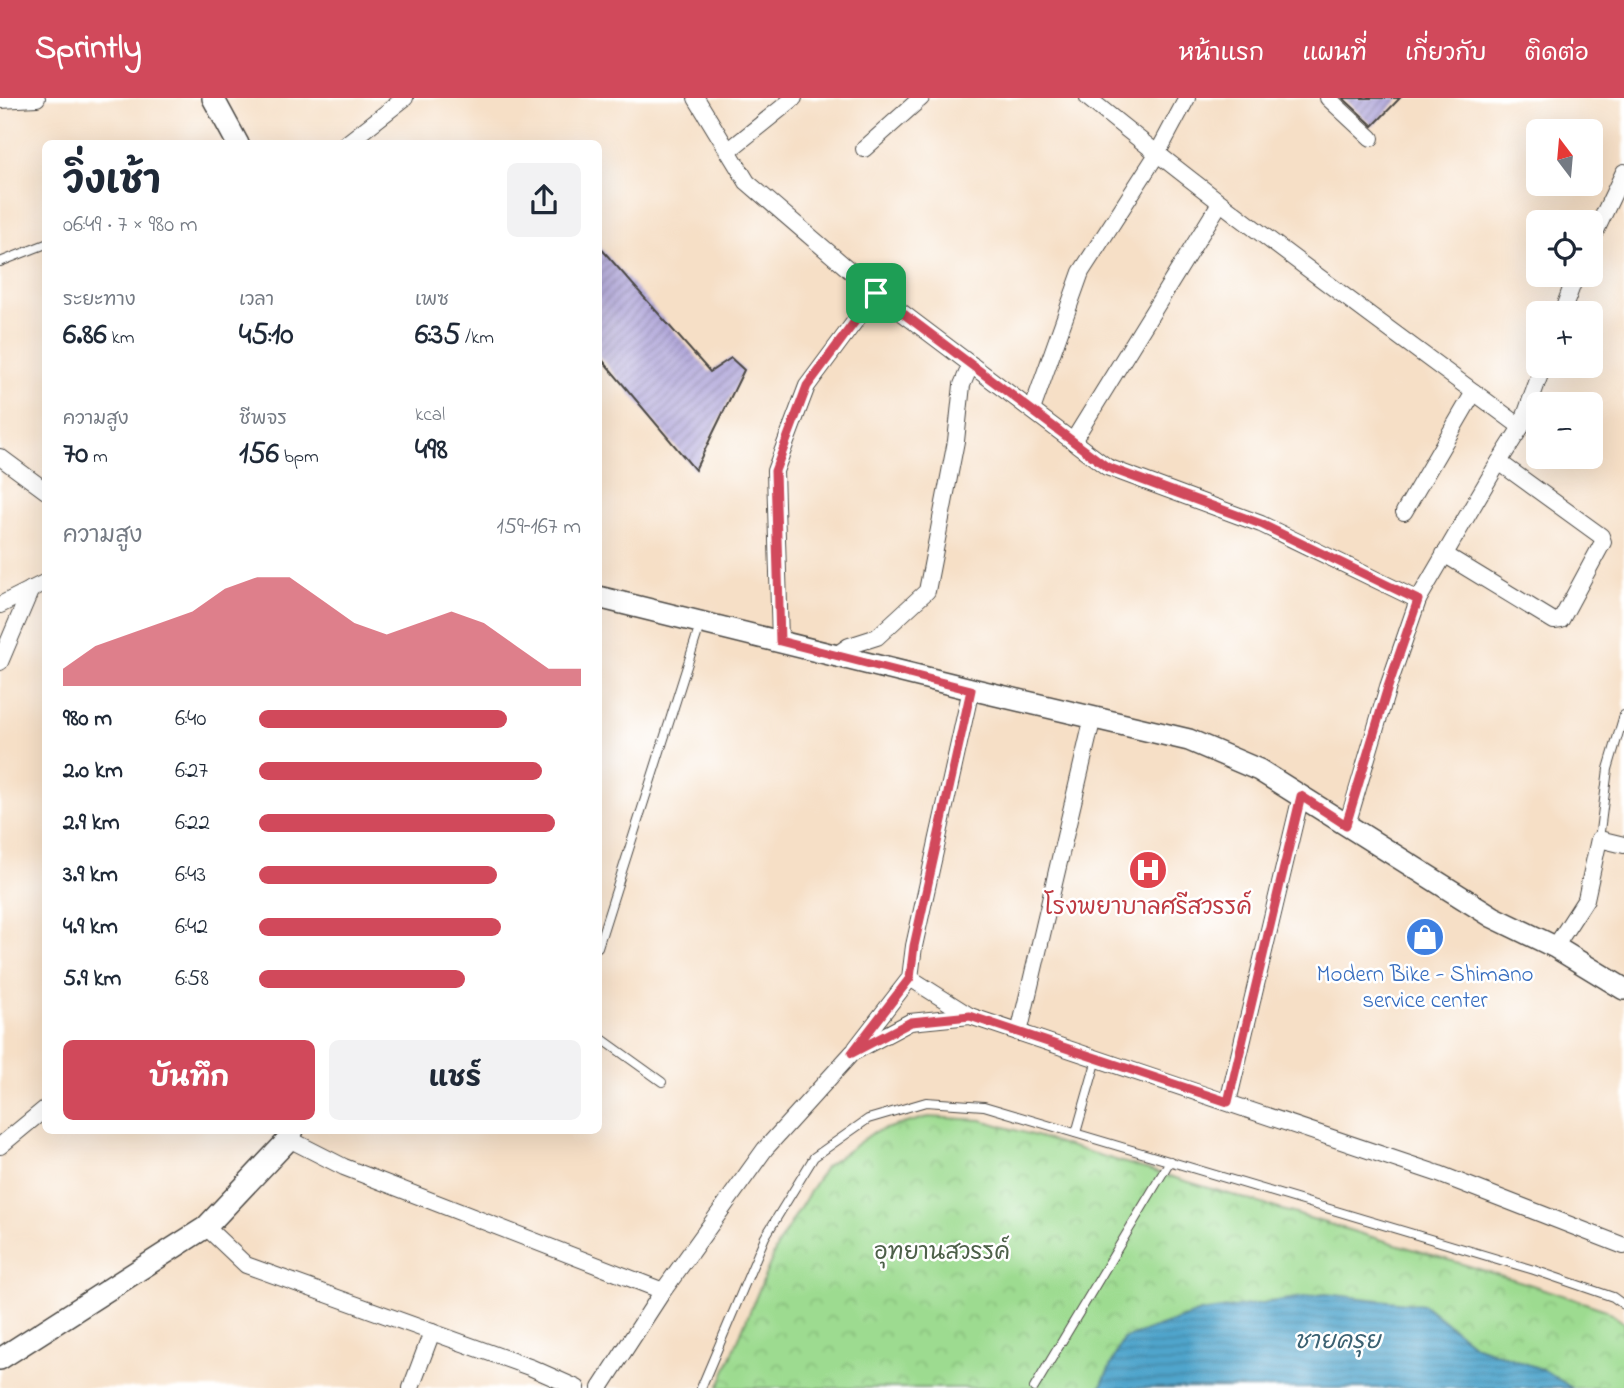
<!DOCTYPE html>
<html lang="th">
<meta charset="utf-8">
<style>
:root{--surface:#fff;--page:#f2f2f3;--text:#1f2937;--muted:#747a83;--accent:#d1495b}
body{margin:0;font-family:"Indie Flower","Playpen Sans Thai",sans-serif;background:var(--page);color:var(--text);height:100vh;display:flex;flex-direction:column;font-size:26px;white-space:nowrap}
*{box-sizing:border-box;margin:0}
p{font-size:23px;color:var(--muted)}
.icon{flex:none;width:38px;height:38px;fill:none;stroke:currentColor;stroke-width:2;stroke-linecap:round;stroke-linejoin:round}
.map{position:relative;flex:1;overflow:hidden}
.drawer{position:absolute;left:42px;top:42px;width:560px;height:994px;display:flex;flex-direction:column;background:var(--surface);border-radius:10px;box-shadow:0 7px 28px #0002}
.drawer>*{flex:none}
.needle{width:46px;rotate:344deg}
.buttons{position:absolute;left:1526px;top:21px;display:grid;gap:14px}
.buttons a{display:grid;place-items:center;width:77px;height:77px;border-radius:10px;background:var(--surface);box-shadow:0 7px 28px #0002;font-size:35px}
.pin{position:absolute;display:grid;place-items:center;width:60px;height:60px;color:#fff;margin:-30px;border-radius:14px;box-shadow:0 4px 10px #0006}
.round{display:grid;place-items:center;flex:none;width:74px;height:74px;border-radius:10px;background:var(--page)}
.headline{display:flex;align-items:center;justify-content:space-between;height:119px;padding:0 21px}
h1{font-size:38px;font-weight:700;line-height:52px}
.stats{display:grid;grid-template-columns:repeat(3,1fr);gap:10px;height:119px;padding:7px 21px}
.stats div{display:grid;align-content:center}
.stats b{font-size:30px;font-weight:700}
.stats small{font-size:19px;font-weight:400}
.stats p{font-size:19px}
.chart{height:196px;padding:14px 21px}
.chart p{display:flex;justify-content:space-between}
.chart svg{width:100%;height:126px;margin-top:7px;fill:var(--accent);opacity:.7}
.cta{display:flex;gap:14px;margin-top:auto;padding:14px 21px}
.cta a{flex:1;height:80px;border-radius:10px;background:var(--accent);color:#fff;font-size:28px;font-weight:700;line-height:80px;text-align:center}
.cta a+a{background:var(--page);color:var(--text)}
ul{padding:0 21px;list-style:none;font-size:23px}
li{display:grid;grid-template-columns:112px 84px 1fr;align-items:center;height:52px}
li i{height:18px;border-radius:9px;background:var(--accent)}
header{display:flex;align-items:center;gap:42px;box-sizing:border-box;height:98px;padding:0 35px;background:var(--accent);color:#fff}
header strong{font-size:33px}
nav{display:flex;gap:38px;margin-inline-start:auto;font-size:24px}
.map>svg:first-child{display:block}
.park{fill:url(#park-crowns);stroke:#64835e;stroke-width:2}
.water{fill:url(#water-rules);stroke:#3e687c;stroke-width:2}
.building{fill:url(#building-hatch)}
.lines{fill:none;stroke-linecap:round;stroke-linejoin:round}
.lane-casing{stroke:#494642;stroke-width:10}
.street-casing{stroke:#494642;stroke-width:18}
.secondary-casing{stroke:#494642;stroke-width:24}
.lane{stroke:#fff;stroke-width:8}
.street{stroke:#fff;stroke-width:16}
.secondary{stroke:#fff;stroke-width:21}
.route-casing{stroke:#fff;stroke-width:14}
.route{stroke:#d1495b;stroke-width:9}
.labels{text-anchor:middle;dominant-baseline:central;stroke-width:5;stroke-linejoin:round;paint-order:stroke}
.health-label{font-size:23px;fill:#be3a42;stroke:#fff}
.shop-label{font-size:23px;fill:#366cbe;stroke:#fff}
.park-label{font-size:23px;fill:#4d6049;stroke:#fff}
.water-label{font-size:24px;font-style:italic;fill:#3c6273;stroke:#fff}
</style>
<header>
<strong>Sprintly</strong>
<nav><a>หน้าแรก</a><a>แผนที่</a><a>เกี่ยวกับ</a><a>ติดต่อ</a></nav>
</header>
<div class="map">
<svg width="1624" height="1290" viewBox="0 0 1624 1290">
<defs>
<pattern id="park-crowns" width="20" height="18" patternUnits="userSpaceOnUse" patternTransform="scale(1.75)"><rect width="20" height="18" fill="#9ddb90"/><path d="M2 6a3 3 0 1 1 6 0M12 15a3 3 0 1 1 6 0" fill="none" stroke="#87bc7c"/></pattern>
<pattern id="water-rules" width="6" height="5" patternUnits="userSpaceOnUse" patternTransform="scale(1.75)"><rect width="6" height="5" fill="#50a5cc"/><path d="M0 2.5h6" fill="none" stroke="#4387a6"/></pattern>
<pattern id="building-hatch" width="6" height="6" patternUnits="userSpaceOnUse" patternTransform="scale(1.75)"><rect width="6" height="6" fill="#b1a7da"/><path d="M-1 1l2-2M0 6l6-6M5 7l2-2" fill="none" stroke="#9088b1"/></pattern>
</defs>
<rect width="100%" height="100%" fill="#fff"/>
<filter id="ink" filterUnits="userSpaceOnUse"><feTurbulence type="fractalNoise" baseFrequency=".0143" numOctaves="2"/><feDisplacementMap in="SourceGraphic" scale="14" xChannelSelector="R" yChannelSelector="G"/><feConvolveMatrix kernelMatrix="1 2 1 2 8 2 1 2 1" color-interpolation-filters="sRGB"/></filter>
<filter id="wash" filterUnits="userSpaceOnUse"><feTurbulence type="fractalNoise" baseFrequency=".00686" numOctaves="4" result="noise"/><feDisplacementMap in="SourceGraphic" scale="28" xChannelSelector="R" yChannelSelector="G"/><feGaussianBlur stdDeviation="1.57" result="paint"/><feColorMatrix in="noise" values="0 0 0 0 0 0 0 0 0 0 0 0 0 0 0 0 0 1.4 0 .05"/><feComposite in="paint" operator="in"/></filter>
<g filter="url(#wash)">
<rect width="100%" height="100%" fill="#f6dfc6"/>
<path class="park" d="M 928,1019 L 982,1022 L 1529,1186 L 1606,1212 L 1624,1225 L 1624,1290 L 718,1290 L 778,1146 L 825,1069 L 874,1034 Z"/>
<path class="water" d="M 1325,1196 L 1424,1207 L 1474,1247 L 1544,1272 L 1572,1290 L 1100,1290 L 1123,1241 L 1200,1214 Z"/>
<g id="blocks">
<g class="building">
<path d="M 1343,0 L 1400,0 L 1373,28 Z"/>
<path d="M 598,147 L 710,274 L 731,260 L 744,272 L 695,372 L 598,257 Z"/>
</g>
</g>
</g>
<g filter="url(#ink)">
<use href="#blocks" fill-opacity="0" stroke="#494642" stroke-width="2"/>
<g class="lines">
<defs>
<g id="lane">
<path d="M 0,164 L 46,146"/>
<path d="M 1599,741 L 1608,671 L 1624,617"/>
<path d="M 598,849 L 701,524"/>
<path d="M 598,938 L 662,984"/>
<path d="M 1076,1035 L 1097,961"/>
<path d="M 701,1290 L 765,1139 L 814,1059 L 868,1021 L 926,1004 L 984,1008 L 1534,1172 L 1613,1199 L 1624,1207"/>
<path d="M 1034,1290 L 1170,1063"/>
</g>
<g id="street">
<path d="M 696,0 L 747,84 L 876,195 L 1107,369 L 1261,426 L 1418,502"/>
<path d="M 1088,0 C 1229,115 1376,221 1521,329"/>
<path d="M 1328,0 L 1371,40"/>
<path d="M 0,2 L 37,0"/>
<path d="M 346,46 L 405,0"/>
<path d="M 864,51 L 921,0"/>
<path d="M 728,53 L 794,0"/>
<path d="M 1591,143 L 1624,74"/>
<path d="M 1562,215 L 1576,177"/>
<path d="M 1032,312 L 1081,174 L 1157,56 L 1187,0"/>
<path d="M 1073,343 L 1220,105"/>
<path d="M 0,359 L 46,393"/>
<path d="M 1404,414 L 1474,294"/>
<path d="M 1444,456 L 1554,523 L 1561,522 L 1603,444 L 1601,438 L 1499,364"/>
<path d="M 0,507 L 46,484"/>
<path d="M 780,543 L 775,373 L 807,288 L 876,195"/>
<path d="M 836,557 L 849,548 L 877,539 L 927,493 L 956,343 L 962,287 L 971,266"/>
<path d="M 0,564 L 31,491"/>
<path d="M 1347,727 L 1388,589 L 1418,502 L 1494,372 L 1521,329 L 1543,268"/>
<path d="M 1555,849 L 1586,801 L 1599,741 L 1624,747"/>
<path d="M 910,880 L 970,918"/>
<path d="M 1019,935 L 1093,619"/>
<path d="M 856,950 L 910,880 L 914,848 L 971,591"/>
<path d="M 1228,1004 L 1301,698"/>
<path d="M 289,1041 L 344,1069 L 663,1193"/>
<path d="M 0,1048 L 46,1010"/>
<path d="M 206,1129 L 246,1167 L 532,1270 L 577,1290"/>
<path d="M 411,1290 L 432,1234"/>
<path d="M 600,1290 L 663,1193 L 765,1051 L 852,955 L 910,924 L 970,918 L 1439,1076 L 1624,1148"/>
</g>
<g id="secondary">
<path d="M 213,0 L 238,46"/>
<path d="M 598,499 L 971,591 L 1189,642 L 1259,672 L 1493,819 L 1555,849 L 1624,891"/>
<path d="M 0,1261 L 206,1129 L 289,1041 L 293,1032"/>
</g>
</defs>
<use href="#lane" class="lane-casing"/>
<use href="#street" class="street-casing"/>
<use href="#secondary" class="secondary-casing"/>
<use href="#lane" class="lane"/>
<use href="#street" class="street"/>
<use href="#secondary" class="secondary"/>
</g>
</g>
<g class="lines" filter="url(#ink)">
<defs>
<path id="route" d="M 876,195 L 1107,369 L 1261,426 L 1418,502 L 1388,589 L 1346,727 L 1301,698 L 1228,1004 L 970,918 L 911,924 L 852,955 L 910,880 L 914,848 L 971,592 L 780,543 L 775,373 L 807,288 Z"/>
</defs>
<use href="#route" class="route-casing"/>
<use href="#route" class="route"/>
</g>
<defs>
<symbol id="hospital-disc" viewBox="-11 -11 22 22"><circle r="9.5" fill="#e0444e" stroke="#fff"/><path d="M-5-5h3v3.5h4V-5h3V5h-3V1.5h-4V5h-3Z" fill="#fff"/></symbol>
<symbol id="shop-disc" viewBox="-11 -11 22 22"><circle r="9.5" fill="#3f7fe0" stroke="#fff"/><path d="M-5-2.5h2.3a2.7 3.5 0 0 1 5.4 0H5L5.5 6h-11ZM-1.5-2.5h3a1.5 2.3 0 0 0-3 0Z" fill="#fff"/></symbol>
</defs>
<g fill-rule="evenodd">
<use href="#hospital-disc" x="1126" y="750" width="44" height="44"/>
<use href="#shop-disc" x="1403" y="817" width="44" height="44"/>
</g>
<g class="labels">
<g class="health-label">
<text x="1148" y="810">โรงพยาบาลศรีสวรรค์</text>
</g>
<g class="shop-label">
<text x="1425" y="877">Modern Bike - Shimano<tspan x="1425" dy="26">service center</tspan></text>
</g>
<g class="park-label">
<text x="942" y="1155">อุทยานสวรรค์</text>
</g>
<g class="water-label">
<text x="1337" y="1244">ชายครุย</text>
</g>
</g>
</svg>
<div class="buttons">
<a><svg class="needle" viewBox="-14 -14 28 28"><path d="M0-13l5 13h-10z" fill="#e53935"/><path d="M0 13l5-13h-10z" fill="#747a83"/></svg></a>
<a><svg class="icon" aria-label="locate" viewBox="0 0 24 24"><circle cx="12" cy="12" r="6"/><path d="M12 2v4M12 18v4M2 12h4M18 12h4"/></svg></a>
<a>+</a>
<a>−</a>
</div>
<div class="pin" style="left:876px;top:195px;background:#1e9e55"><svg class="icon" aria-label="arrive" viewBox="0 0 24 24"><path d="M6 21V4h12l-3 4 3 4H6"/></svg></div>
<section class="drawer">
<div class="headline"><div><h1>วิ่งเช้า</h1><p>06:49 · 7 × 980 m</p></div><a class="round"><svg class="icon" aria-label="share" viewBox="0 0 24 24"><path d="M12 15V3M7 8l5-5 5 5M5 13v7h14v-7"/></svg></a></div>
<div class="stats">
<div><p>ระยะทาง</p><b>6.86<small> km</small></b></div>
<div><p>เวลา</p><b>45:10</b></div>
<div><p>เพซ</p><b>6:35<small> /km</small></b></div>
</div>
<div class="stats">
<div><p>ความสูง</p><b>70<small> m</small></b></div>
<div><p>ชีพจร</p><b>156<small> bpm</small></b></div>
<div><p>kcal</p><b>498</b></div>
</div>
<div class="chart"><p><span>ความสูง</span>159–167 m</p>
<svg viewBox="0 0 160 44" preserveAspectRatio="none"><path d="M0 44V38L10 30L20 26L30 22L40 18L50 10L60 6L70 6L80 14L90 22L100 26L110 22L120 18L130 22L140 30L150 38L160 38V44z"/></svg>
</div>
<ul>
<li><b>980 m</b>6:40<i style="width:77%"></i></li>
<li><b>2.0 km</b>6:27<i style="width:88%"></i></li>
<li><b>2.9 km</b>6:22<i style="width:92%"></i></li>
<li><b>3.9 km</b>6:43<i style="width:74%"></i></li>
<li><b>4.9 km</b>6:42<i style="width:75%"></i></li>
<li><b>5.9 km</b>6:58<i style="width:64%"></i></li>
</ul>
<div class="cta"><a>บันทึก</a><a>แชร์</a></div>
</section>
</div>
